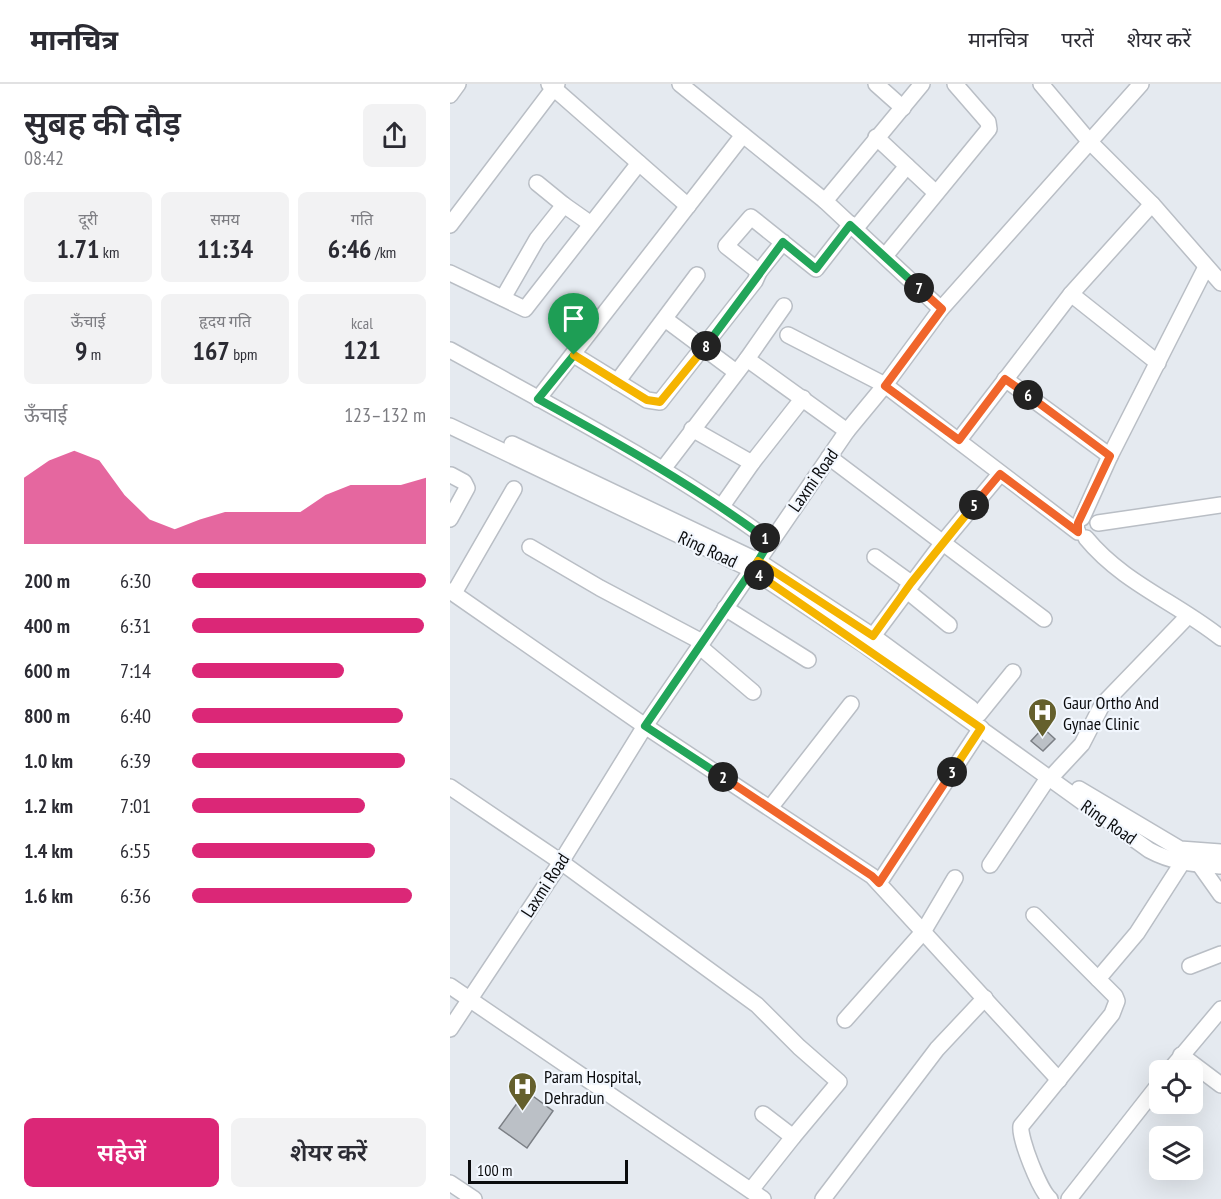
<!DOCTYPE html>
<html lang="hi">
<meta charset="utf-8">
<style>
:root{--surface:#fff;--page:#f2f2f3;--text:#2b2b33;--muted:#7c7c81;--line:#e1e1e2;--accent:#db2777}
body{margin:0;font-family:"PT Sans Narrow","Noto Sans Devanagari",sans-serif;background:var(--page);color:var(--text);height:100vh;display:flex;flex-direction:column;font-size:22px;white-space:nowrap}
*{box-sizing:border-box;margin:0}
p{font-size:20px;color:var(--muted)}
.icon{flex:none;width:33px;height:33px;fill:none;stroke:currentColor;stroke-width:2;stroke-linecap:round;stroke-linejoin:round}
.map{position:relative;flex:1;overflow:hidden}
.panel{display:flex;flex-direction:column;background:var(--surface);width:450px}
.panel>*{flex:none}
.fabs{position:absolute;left:699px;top:976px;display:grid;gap:12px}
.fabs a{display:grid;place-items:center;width:54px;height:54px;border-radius:9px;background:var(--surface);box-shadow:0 6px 24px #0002;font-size:30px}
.scale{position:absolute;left:18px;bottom:15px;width:160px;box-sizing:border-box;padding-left:6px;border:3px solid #0b0c0e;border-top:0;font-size:16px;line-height:21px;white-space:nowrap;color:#0b0c0e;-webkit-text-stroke:4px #f2f7fe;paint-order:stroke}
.pin{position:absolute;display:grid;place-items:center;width:51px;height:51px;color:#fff;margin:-62px -26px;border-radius:50% 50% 50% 0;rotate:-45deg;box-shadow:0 0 6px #0007}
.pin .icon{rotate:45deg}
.km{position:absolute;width:30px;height:30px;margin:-15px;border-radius:50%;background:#222;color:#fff;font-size:16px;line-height:30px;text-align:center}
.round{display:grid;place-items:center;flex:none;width:63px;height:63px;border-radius:9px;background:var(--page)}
.summary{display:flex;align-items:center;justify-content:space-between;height:102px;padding:0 24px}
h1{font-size:33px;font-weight:600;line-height:45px}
.metrics{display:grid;grid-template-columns:repeat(3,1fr);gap:9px;height:102px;padding:6px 24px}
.metrics div{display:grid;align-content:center;border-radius:9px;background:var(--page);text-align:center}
.metrics b{font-size:26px;font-weight:600}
.metrics small{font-size:16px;font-weight:400}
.metrics p{font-size:16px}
.chart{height:168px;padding:12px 24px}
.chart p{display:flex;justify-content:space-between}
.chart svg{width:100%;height:108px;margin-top:6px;fill:var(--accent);opacity:.7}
.button{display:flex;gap:12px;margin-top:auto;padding:12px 24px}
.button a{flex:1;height:69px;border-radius:9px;background:var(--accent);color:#fff;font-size:24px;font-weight:600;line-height:69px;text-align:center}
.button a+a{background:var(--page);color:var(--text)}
ul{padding:0 24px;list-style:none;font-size:20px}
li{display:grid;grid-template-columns:96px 72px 1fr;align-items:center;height:45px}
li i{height:15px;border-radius:8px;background:var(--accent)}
header{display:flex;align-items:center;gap:36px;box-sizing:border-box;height:84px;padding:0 30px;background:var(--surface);border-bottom:2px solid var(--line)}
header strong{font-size:28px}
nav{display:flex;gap:33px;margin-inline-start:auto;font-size:21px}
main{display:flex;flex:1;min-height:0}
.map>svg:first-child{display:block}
.building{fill:#bbc0c6;stroke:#7b7f85;stroke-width:1.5}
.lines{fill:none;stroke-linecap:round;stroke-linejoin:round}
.minor-casing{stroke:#b9bec5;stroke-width:18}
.minor{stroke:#fff;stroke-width:15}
.split-1-casing{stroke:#fff;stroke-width:12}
.split-2-casing{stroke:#fff;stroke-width:12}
.split-3-casing{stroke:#fff;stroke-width:12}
.split-4-casing{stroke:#fff;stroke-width:12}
.split-5-casing{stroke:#fff;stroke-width:12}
.split-6-casing{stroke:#fff;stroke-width:12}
.split-7-casing{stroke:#fff;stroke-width:12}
.split-8-casing{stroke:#fff;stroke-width:12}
.split-9-casing{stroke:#fff;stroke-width:12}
.split-1{stroke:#22a559;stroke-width:8}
.split-2{stroke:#22a559;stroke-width:8}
.split-3{stroke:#f0652b;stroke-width:8}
.split-4{stroke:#f5b400;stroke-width:8}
.split-5{stroke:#f5b400;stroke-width:8}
.split-6{stroke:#f0652b;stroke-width:8}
.split-7{stroke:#f0652b;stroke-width:8}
.split-8{stroke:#22a559;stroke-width:8}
.split-9{stroke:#f5b400;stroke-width:8}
.labels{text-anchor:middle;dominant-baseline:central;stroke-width:4.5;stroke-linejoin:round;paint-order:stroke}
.street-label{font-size:18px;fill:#0b0c0e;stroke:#f2f7fe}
.poi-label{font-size:18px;fill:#0b0c0e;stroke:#f2f7fe;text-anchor:start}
</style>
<header>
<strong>मानचित्र</strong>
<nav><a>मानचित्र</a><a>परतें</a><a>शेयर करें</a></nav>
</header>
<main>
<section class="panel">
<div class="summary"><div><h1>सुबह की दौड़</h1><p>08:42</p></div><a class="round"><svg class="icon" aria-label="share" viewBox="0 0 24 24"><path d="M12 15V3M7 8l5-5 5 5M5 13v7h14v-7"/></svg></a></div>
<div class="metrics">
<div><p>दूरी</p><b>1.71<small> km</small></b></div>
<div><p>समय</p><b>11:34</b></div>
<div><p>गति</p><b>6:46<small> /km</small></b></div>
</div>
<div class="metrics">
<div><p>ऊँचाई</p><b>9<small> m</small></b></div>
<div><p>हृदय गति</p><b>167<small> bpm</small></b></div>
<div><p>kcal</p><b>121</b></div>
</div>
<div class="chart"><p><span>ऊँचाई</span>123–132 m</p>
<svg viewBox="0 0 160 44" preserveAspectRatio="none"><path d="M0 44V17L10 10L20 6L30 10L40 24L50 34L60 38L70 34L80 31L90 31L100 31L110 31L120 24L130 20L140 20L150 20L160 17V44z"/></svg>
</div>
<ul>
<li><b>200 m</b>6:30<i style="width:100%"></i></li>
<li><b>400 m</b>6:31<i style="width:99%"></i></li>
<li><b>600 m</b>7:14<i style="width:65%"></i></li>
<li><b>800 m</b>6:40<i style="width:90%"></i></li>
<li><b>1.0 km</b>6:39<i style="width:91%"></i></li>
<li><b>1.2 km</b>7:01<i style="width:74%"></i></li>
<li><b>1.4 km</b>6:55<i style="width:78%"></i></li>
<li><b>1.6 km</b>6:36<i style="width:94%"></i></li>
</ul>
<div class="button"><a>सहेजें</a><a>शेयर करें</a></div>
</section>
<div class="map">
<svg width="771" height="1115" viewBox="0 0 771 1115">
<rect width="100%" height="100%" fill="#e5eaf0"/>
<g class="building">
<path d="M 593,644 L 605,655 L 593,667 L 581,657 Z"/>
<path d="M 76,1007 L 103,1027 L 77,1064 L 49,1044 Z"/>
</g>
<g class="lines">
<defs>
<g id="minor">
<path d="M 99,0 L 238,122"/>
<path d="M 230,0 L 375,117 L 491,225"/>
<path d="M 426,0 L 453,24"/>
<path d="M 591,0 L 639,57 L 702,120 L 771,199"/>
<path d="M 0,11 L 8,0"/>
<path d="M 426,53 L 486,109"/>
<path d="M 87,99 L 114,121"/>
<path d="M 375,117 L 472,0"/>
<path d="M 0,141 L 107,0"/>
<path d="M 405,145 L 457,82"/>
<path d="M 333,158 L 309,188 L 276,162 L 301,133 L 366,185 L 401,140"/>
<path d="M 435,172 L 539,45 L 538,38 L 505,0"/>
<path d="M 0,189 L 75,225 L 189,79"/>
<path d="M 621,210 L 708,279"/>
<path d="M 53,214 L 87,155 L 114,121 L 141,140"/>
<path d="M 215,235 L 286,288"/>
<path d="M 338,251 L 435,301 L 628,448"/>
<path d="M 0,266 C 109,326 219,383 320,457"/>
<path d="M 124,271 L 197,316 L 210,318 L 305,197 L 309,188"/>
<path d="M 297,275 L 397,347"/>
<path d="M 555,295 L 660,372"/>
<path d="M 167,298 L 247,191"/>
<path d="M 88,315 L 293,51"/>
<path d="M 0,342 L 302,486 L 413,560 L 699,766 C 723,779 744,780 771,782"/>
<path d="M 242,345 L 302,379"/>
<path d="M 509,356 L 621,210 L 702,120"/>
<path d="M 62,360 L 308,477 L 423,552 L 521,624"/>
<path d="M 379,373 L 594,535"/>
<path d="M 213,385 L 297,275 L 334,222"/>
<path d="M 272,422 L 302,379 L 353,314"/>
<path d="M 632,434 L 660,372 L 756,183"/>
<path d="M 0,435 L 17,404 L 14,398 L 1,391"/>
<path d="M 648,439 L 771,421"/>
<path d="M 636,454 C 673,499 726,518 771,554"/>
<path d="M 80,463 L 150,504 L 252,558"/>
<path d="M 425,473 L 461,499"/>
<path d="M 456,506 L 499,541"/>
<path d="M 0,507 L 195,642 L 422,792 L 609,996"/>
<path d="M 4,509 L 64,405"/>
<path d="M 275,524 L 358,576"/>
<path d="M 423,552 L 494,457 L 550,390"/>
<path d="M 249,562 L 303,608"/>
<path d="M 529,630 L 563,588"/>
<path d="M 605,689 L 632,660 L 652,621 L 738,532"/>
<path d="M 0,703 L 111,778 L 307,921 L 349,963 L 389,998 L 343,1053"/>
<path d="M 629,705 L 730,765 L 771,768"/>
<path d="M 320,724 L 401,620"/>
<path d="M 749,780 L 771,811"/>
<path d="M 540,781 L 598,694"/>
<path d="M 429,799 L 531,644"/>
<path d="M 584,831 L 665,912 L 667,917 L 662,930 L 571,1042 C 569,1054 590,1107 600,1115"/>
<path d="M 740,882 L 771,870"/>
<path d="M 648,895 L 687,849 L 732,779"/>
<path d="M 0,902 L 313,1115"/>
<path d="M 395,936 L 473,848 L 505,794"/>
<path d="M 0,945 L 111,778 L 195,642 L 397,347 L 435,301 L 491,225 L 691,0"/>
<path d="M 731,971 L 771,1001"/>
<path d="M 719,987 L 771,925"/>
<path d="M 0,1099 L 24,1115"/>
<path d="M 301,1106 L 343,1053 L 313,1030"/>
<path d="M 373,1115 L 487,965 L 535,914"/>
<path d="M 619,1115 L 710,999"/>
</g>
</defs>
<use href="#minor" class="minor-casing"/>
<use href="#minor" class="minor"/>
</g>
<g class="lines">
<defs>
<path id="split-1" d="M 124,271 L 88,315 C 166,358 243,401 315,454"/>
<path id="split-2" d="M 273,693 L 195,642 L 308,477 L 320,457 L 315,454"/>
<path id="split-3" d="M 273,693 L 422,792 L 429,799 L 502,688"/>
<path id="split-4" d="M 309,491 L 531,644 L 502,688"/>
<path id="split-5" d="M 309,491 L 302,486 L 308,477 L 423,552 L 461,499 L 524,421"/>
<path id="split-6" d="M 524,421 L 550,390 L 628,448 L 628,439 L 660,372 L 578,311"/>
<path id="split-7" d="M 469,204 L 492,225 L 435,302 L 509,356 L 555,295 L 578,311"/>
<path id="split-8" d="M 256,262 L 333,158 L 366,185 L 400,141 L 469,204"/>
<path id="split-9" d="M 124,271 L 197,316 L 210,318 L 256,262"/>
</defs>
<use href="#split-1" class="split-1-casing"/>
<use href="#split-2" class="split-2-casing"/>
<use href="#split-3" class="split-3-casing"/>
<use href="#split-4" class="split-4-casing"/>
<use href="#split-5" class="split-5-casing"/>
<use href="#split-6" class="split-6-casing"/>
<use href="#split-7" class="split-7-casing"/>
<use href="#split-8" class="split-8-casing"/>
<use href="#split-9" class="split-9-casing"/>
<use href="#split-1" class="split-1"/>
<use href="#split-2" class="split-2"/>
<use href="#split-3" class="split-3"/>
<use href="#split-4" class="split-4"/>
<use href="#split-5" class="split-5"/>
<use href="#split-6" class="split-6"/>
<use href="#split-7" class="split-7"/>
<use href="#split-8" class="split-8"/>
<use href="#split-9" class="split-9"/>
</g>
<defs>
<symbol id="hospital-pin" viewBox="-11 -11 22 30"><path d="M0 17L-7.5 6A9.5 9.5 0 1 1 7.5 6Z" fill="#65602d" stroke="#f2f7fe"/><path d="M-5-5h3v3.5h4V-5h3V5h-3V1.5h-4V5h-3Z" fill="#fff"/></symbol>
</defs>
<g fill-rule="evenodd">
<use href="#hospital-pin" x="576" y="612" width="33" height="45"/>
<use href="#hospital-pin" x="56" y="986" width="33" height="45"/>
</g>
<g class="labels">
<g class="street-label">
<text transform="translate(363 396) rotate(-55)">Laxmi Road</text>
<text transform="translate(258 465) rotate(25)">Ring Road</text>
<text transform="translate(659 738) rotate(35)">Ring Road</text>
<text transform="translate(95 801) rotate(-57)">Laxmi Road</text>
</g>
<g class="poi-label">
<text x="613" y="618">Gaur Ortho And<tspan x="613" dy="21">Gynae Clinic</tspan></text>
<text x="94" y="992">Param Hospital,<tspan x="94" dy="21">Dehradun</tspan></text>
</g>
</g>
</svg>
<div class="fabs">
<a><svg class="icon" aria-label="locate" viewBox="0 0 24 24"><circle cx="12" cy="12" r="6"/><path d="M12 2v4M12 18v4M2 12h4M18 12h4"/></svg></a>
<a><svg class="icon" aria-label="layers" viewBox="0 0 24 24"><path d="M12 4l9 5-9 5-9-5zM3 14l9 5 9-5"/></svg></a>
</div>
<div class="scale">100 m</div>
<div class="pin" style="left:124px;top:271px;background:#1e9e55"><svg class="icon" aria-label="arrive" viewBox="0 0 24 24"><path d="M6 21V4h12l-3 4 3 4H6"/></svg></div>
<b class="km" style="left:315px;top:454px">1</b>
<b class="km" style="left:273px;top:693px">2</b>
<b class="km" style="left:502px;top:688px">3</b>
<b class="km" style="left:309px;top:491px">4</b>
<b class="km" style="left:524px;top:421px">5</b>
<b class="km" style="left:578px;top:311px">6</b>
<b class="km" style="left:469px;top:204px">7</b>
<b class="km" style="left:256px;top:262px">8</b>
</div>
</main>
